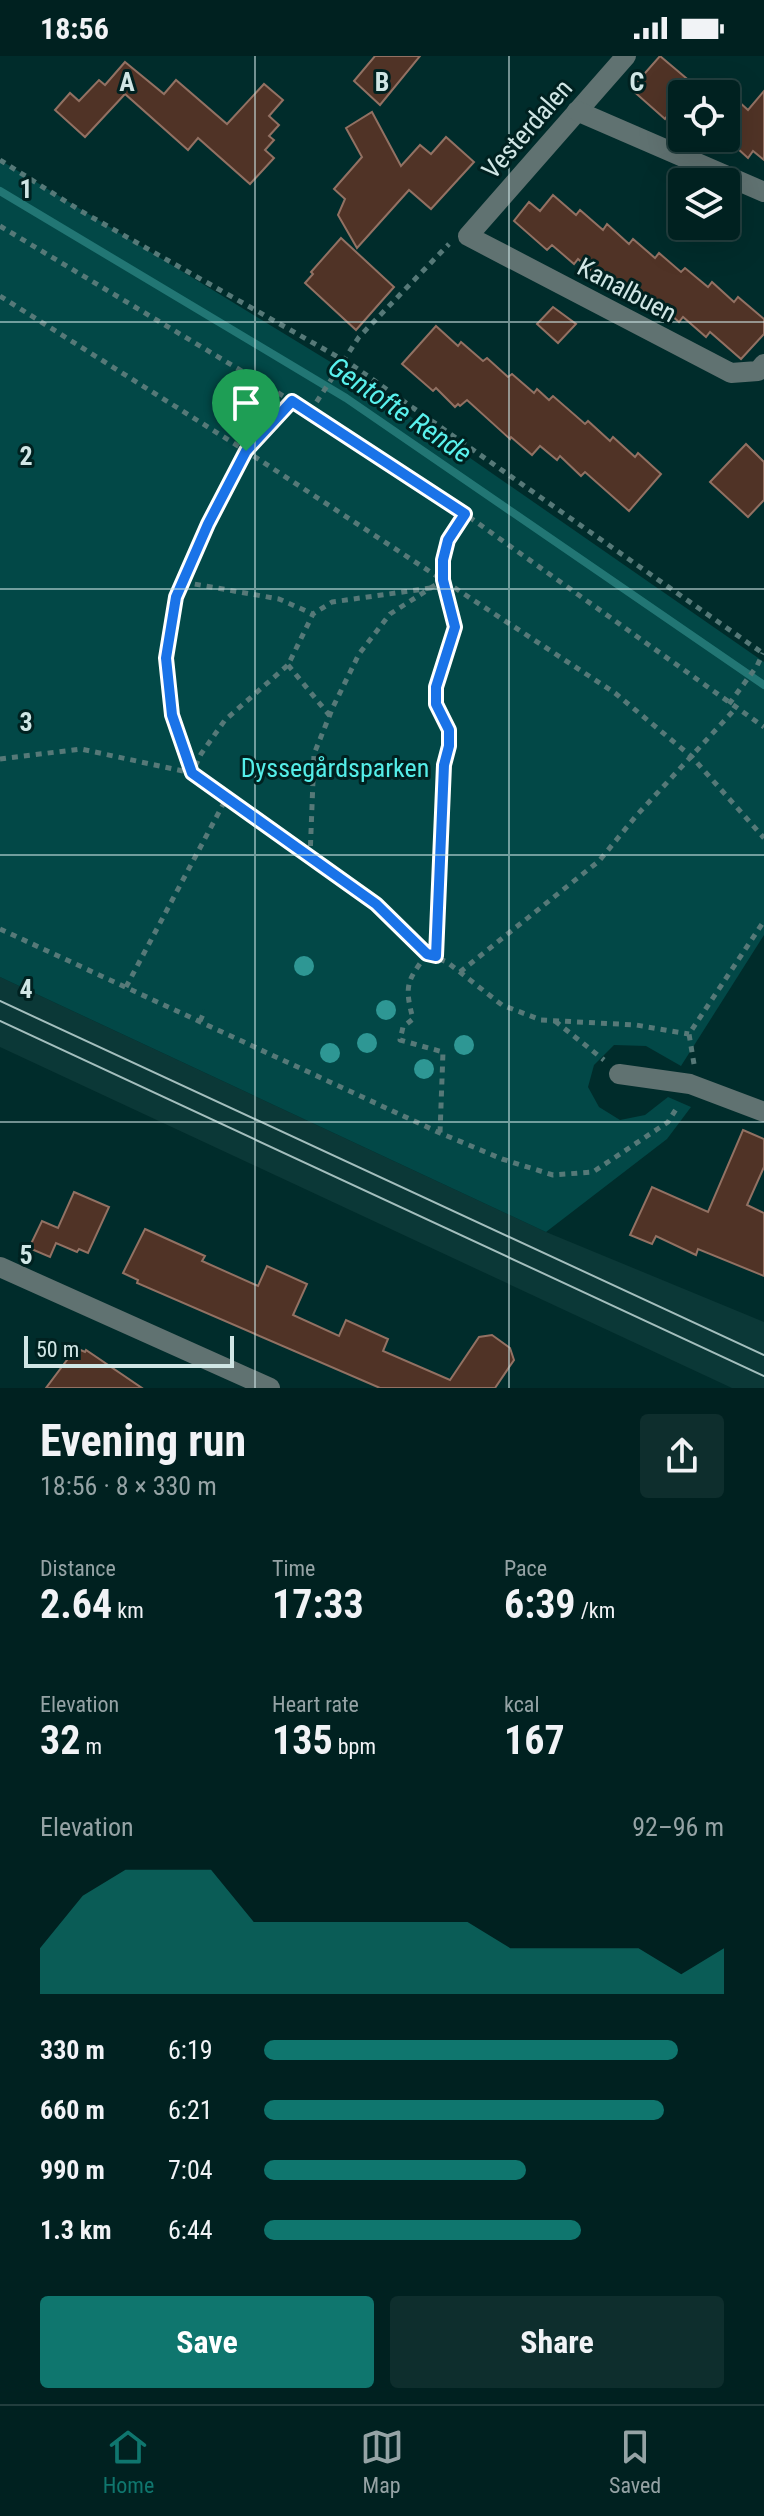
<!DOCTYPE html>
<meta charset="utf-8">
<style>
:root{--surface:#002120;--page:#0e2e2d;--text:#f1f3f6;--muted:#95a3a5;--line:#223e3e;--accent:#0f766e}
body{margin:0;font-family:"Roboto Condensed",sans-serif;background:var(--page);color:var(--text);height:100vh;display:flex;flex-direction:column;font-size:30px;white-space:nowrap}
*{box-sizing:border-box;margin:0}
p{font-size:26px;color:var(--muted)}
.icon{flex:none;width:44px;height:44px;fill:none;stroke:currentColor;stroke-width:2;stroke-linecap:round;stroke-linejoin:round}
.map{position:relative;height:1332px;overflow:hidden}
.details{display:flex;flex-direction:column;background:var(--surface);flex:1}
.details>*{flex:none}
.buttons{position:absolute;left:668px;top:24px;display:grid;gap:16px}
.buttons a{display:grid;place-items:center;width:72px;height:72px;border-radius:8px;background:var(--surface);box-shadow:0 8px 32px #0002,0 0 0 2px var(--line);font-size:40px}
.scale{position:absolute;left:24px;bottom:20px;width:210px;box-sizing:border-box;padding-left:8px;border:4px solid #d0e6e5;border-top:0;font-size:22px;line-height:28px;white-space:nowrap;color:#d0e6e5;-webkit-text-stroke:6px #002120;paint-order:stroke}
.pin{position:absolute;display:grid;place-items:center;width:68px;height:68px;color:#fff;margin:-82px -34px;border-radius:50% 50% 50% 0;rotate:-45deg;box-shadow:0 0 8px #0007}
.pin .icon{rotate:45deg}
.round{display:grid;place-items:center;flex:none;width:84px;height:84px;border-radius:8px;background:var(--page)}
.headline{display:flex;align-items:center;justify-content:space-between;height:136px;padding:0 40px}
h1{font-size:44px;font-weight:700;line-height:60px}
.figures{display:grid;grid-template-columns:repeat(3,1fr);gap:12px;height:136px;padding:8px 40px}
.figures div{display:grid;align-content:center}
.figures b{font-size:40px;font-weight:700}
.figures small{font-size:22px;font-weight:400}
.figures p{font-size:22px}
.chart{height:224px;padding:16px 40px}
.chart p{display:flex;justify-content:space-between}
.chart svg{width:100%;height:144px;margin-top:8px;fill:var(--accent);opacity:.7}
.button{display:flex;gap:16px;margin-top:auto;padding:16px 40px}
.button a{flex:1;height:92px;border-radius:8px;background:var(--accent);color:#fff;font-size:32px;font-weight:700;line-height:92px;text-align:center}
.button a+a{background:var(--page);color:var(--text)}
ul{padding:0 40px;list-style:none;font-size:26px}
li{display:grid;grid-template-columns:128px 96px 1fr;align-items:center;height:60px}
li i{height:20px;border-radius:10px;background:var(--accent)}
.status{display:flex;justify-content:space-between;align-items:center;height:56px;padding:0 40px;background:var(--surface);direction:ltr}
.status svg{height:22px;fill:currentColor}
.tab-bar{display:flex;justify-content:space-around;align-items:center;height:112px;border-top:2px solid var(--line);background:var(--surface);font-size:22px;color:var(--muted)}
.tab-bar a{display:grid;justify-items:center;gap:4px}
.tab-bar .on{color:var(--accent)}
.map>svg:first-child{display:block}
.built{fill:#0b3837}
.green{fill:#024847}
.lines{fill:none;stroke-linecap:round;stroke-linejoin:round}
.stream{stroke:#227674;stroke-width:8}
.building{fill:#503326;stroke:#927163;stroke-width:2}
.path{stroke:#567978;stroke-width:5;stroke-dasharray:6 6;stroke-linecap:butt}
.minor{stroke:#607271;stroke-width:20}
.tram{stroke:#a3bebd;stroke-width:2}
.tree{fill:#2e9794}
.route-casing{stroke:#fff;stroke-width:16}
.route{stroke:#1a73e8;stroke-width:10}
.grid{fill:none;stroke:#d0e6e5;stroke-width:2;stroke-opacity:0.55}
.labels{text-anchor:middle;dominant-baseline:central;stroke-width:6;stroke-linejoin:round;paint-order:stroke}
.street-label{font-size:26px;fill:#d0e6e5;stroke:#002120}
.park-label{font-size:26px;fill:#54eee9;stroke:#002120}
.water-label{font-size:28px;font-style:italic;fill:#59f1ed;stroke:#002120}
.grid-label{font-size:26px;text-anchor:middle;font-weight:bold;fill:#d0e6e5;stroke:#002120;stroke-width:6;stroke-linejoin:round;paint-order:stroke}
</style>
<div class="status"><b>18:56</b><svg viewBox="0 0 49 12"><path d="M0 12V9h3v3zM5 12V6h3v6zM10 12V3h3v9zM15 12V0h3v12zM26 1h20v11H26zM47 4h2v5h-2z"/></svg></div>
<div class="map">
<svg width="764" height="1332" viewBox="0 0 764 1332">
<rect width="100%" height="100%" fill="#002c2b"/>
<path class="built" d="M 0,921 L 546,1176 L 764,1266 L 764,1332 L 732,1332 L 0,991 Z"/>
<path class="green" d="M 0,104 L 342,313 L 764,606 L 764,879 L 681,1010 L 646,990 L 614,989 L 594,1009 L 588,1031 L 599,1051 L 620,1064 L 645,1059 L 668,1041 L 691,1051 L 667,1083 L 546,1176 L 0,921 Z"/>
<g class="lines">
<path class="stream" d="M 0,135 L 346,342 L 764,629"/>
</g>
<g class="building">
<path d="M 375,0 L 420,0 L 380,49 L 354,25 Z"/>
<path d="M 660,0 L 705,38 L 682,38 L 682,66 L 670,56 L 665,63 L 631,33 Z"/>
<path d="M 125,6 L 164,38 L 176,24 L 227,68 L 264,28 L 283,44 L 269,60 L 279,69 L 269,80 L 274,84 L 265,94 L 274,102 L 250,128 L 198,82 L 188,94 L 125,38 L 85,81 L 55,54 L 70,37 L 79,45 L 99,24 L 105,29 Z"/>
<path d="M 726,34 L 748,54 L 764,35 L 764,104 L 753,95 L 748,102 L 726,82 Z"/>
<path d="M 372,56 L 401,110 L 420,89 L 431,98 L 446,81 L 474,106 L 431,153 L 409,134 L 357,192 L 338,159 L 345,143 L 334,133 L 362,101 L 346,72 Z"/>
<path d="M 553,139 L 576,159 L 580,154 L 603,174 L 607,168 L 629,188 L 633,183 L 655,202 L 659,197 L 681,216 L 685,212 L 708,231 L 712,226 L 734,246 L 738,241 L 764,263 L 764,278 L 741,303 L 710,276 L 706,281 L 683,261 L 679,266 L 664,253 L 659,259 L 630,235 L 627,238 L 605,219 L 601,223 L 578,203 L 574,208 L 552,189 L 547,194 L 514,165 L 529,146 L 540,155 Z"/>
<path d="M 341,182 L 394,231 L 356,274 L 305,227 L 313,218 L 311,216 Z"/>
<path d="M 553,251 L 576,268 L 558,287 L 537,268 Z"/>
<path d="M 436,270 L 458,290 L 461,286 L 483,305 L 487,302 L 508,321 L 512,318 L 534,337 L 537,333 L 549,344 L 553,340 L 585,368 L 588,365 L 610,385 L 613,381 L 635,401 L 638,397 L 661,418 L 629,455 L 585,416 L 581,420 L 560,400 L 557,404 L 540,390 L 532,399 L 511,381 L 510,383 L 467,344 L 460,350 L 458,348 L 455,351 L 436,332 L 433,335 L 402,308 Z"/>
<path d="M 746,388 L 764,406 L 764,444 L 748,461 L 710,426 Z"/>
<path d="M 743,1074 L 764,1083 L 764,1111 L 747,1149 L 764,1157 L 764,1220 L 698,1193 L 696,1199 L 656,1180 L 652,1188 L 630,1179 L 652,1131 L 708,1156 Z"/>
<path d="M 74,1136 L 109,1151 L 88,1197 L 79,1193 L 77,1196 L 56,1187 L 50,1201 L 29,1192 L 42,1165 L 58,1172 Z"/>
<path d="M 145,1173 L 205,1200 L 202,1205 L 258,1230 L 267,1210 L 307,1228 L 293,1259 L 339,1280 L 346,1264 L 388,1283 L 383,1295 L 450,1324 L 479,1281 L 492,1279 L 510,1292 L 514,1304 L 495,1332 L 380,1332 L 137,1227 L 138,1224 L 123,1217 Z"/>
<path d="M 76,1292 L 85,1296 L 86,1294 L 142,1332 L 46,1332 Z"/>
</g>
<g class="lines">
<g class="path">
<path d="M 0,104 L 81,155 L 352,309 L 764,598"/>
<path d="M 0,170 L 310,356 L 472,463 L 764,671"/>
<path d="M 0,240 L 246,395 L 615,637 L 692,701 L 764,782"/>
<path d="M 310,356 L 359,281 L 449,188"/>
<path d="M 183,526 L 279,543 L 313,558"/>
<path d="M 431,532 L 332,546 L 313,558 L 288,609 L 225,664 L 201,698 L 192,717 L 376,848 L 427,898 L 447,906 L 502,949 L 541,964 L 636,969 L 689,978"/>
<path d="M 288,609 L 330,660"/>
<path d="M 729,648 L 757,610 L 763,597"/>
<path d="M 0,703 L 81,693 L 192,717 L 172,659 L 166,602 L 176,541 L 208,468 L 246,395 L 292,345"/>
<path d="M 310,802 L 314,698 L 333,651 L 359,598 L 390,558 L 443,524"/>
<path d="M 0,873 L 440,1077 L 502,1103 L 553,1119 L 593,1116 L 668,1066 L 678,1050"/>
<path d="M 427,898 C 407,925 404,929 413,963 L 403,971 L 400,984 L 443,996 L 440,1077"/>
<path d="M 436,900 L 444,709 L 449,690 L 449,674 L 436,648 L 436,631 L 455,571 L 443,524 L 443,504 L 448,484 L 465,458"/>
<path d="M 460,916 L 599,805 L 636,760 L 736,652"/>
<path d="M 126,931 L 227,741"/>
<path d="M 200,965 L 205,954"/>
<path d="M 555,965 L 604,1004"/>
<path d="M 694,1008 L 689,978 L 764,865"/>
</g>
<g class="minor">
<path d="M 626,0 L 468,180 L 731,317 L 758,315 L 764,308"/>
<path d="M 577,55 L 764,136"/>
<path d="M 619,1018 L 690,1028 L 764,1056"/>
<path d="M 0,1211 L 270,1332"/>
</g>
<g class="tram">
<path d="M 0,945 L 764,1299"/>
<path d="M 0,965 L 764,1320"/>
</g>
</g>
<g class="tree">
<circle cx="304" cy="910" r="10"/>
<circle cx="386" cy="954" r="10"/>
<circle cx="367" cy="987" r="10"/>
<circle cx="464" cy="989" r="10"/>
<circle cx="330" cy="997" r="10"/>
<circle cx="424" cy="1013" r="10"/>
</g>
<g class="lines">
<defs>
<path id="route" d="M 292,345 L 465,458 L 448,484 L 443,504 L 443,524 L 455,571 L 436,631 L 436,648 L 449,674 L 449,690 L 444,709 L 436,900 L 427,898 L 376,848 L 192,717 L 172,659 L 166,602 L 176,541 L 208,468 L 246,395 Z"/>
</defs>
<use href="#route" class="route-casing"/>
<use href="#route" class="route"/>
</g>
<path class="grid" d="M 255,0 L 255,1332M 509,0 L 509,1332M 0,266 L 764,266M 0,533 L 764,533M 0,799 L 764,799M 0,1066 L 764,1066"/>
<g class="labels">
<g class="street-label">
<text transform="translate(527 73) rotate(-49)">Vesterdalen</text>
<text transform="translate(627 234) rotate(28)">Kanalbuen</text>
</g>
<g class="park-label">
<text x="335" y="712">Dyssegårdsparken</text>
</g>
<g class="water-label">
<text transform="translate(400 354) rotate(34)">Gentofte Rende</text>
</g>
</g>
<g class="grid-label">
<text x="127" y="35">A</text>
<text x="382" y="35">B</text>
<text x="637" y="35">C</text>
<text x="26" y="142">1</text>
<text x="26" y="409">2</text>
<text x="26" y="675">3</text>
<text x="26" y="942">4</text>
<text x="26" y="1208">5</text>
</g>
</svg>
<div class="buttons">
<a><svg class="icon" aria-label="locate" viewBox="0 0 24 24"><circle cx="12" cy="12" r="6"/><path d="M12 2v4M12 18v4M2 12h4M18 12h4"/></svg></a>
<a><svg class="icon" aria-label="layers" viewBox="0 0 24 24"><path d="M12 4l9 5-9 5-9-5zM3 14l9 5 9-5"/></svg></a>
</div>
<div class="scale">50 m</div>
<div class="pin" style="left:246px;top:395px;background:#1e9e55"><svg class="icon" aria-label="arrive" viewBox="0 0 24 24"><path d="M6 21V4h12l-3 4 3 4H6"/></svg></div>
</div>
<section class="details">
<div class="headline"><div><h1>Evening run</h1><p>18:56 · 8 × 330 m</p></div><a class="round"><svg class="icon" aria-label="share" viewBox="0 0 24 24"><path d="M12 15V3M7 8l5-5 5 5M5 13v7h14v-7"/></svg></a></div>
<div class="figures">
<div><p>Distance</p><b>2.64<small> km</small></b></div>
<div><p>Time</p><b>17:33</b></div>
<div><p>Pace</p><b>6:39<small> /km</small></b></div>
</div>
<div class="figures">
<div><p>Elevation</p><b>32<small> m</small></b></div>
<div><p>Heart rate</p><b>135<small> bpm</small></b></div>
<div><p>kcal</p><b>167</b></div>
</div>
<div class="chart"><p><span>Elevation</span>92–96 m</p>
<svg viewBox="0 0 160 44" preserveAspectRatio="none"><path d="M0 44V30L10 14L20 6L30 6L40 6L50 22L60 22L70 22L80 22L90 22L100 22L110 30L120 30L130 30L140 30L150 38L160 30V44z"/></svg>
</div>
<ul>
<li><b>330 m</b>6:19<i style="width:90%"></i></li>
<li><b>660 m</b>6:21<i style="width:87%"></i></li>
<li><b>990 m</b>7:04<i style="width:57%"></i></li>
<li><b>1.3 km</b>6:44<i style="width:69%"></i></li>
</ul>
<div class="button"><a>Save</a><a>Share</a></div>
</section>
<nav class="tab-bar">
<a class="on"><svg class="icon" aria-label="home" viewBox="0 0 24 24"><path d="M3 11l9-7 9 7M6 9v11h12V9"/></svg>Home</a>
<a><svg class="icon" aria-label="map" viewBox="0 0 24 24"><path d="M3 6l6-2 6 2 6-2v14l-6 2-6-2-6 2zM9 4v14M15 6v14"/></svg>Map</a>
<a><svg class="icon" aria-label="saved" viewBox="0 0 24 24"><path d="M7 4h10v16l-5-4-5 4z"/></svg>Saved</a>
</nav>
